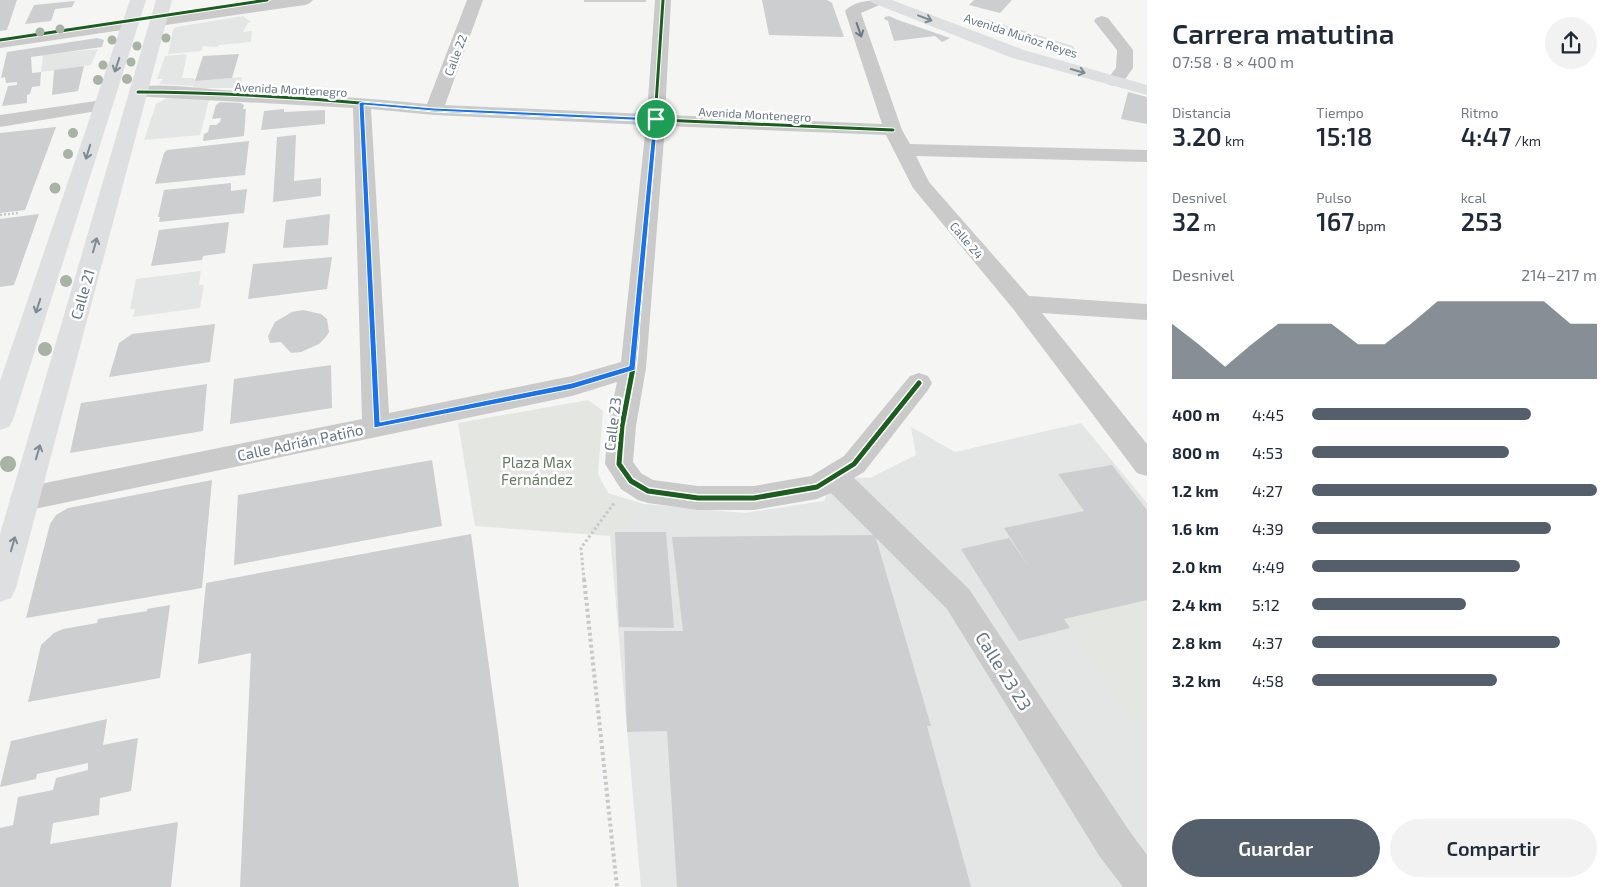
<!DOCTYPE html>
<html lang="es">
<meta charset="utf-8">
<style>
:root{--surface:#fff;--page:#f2f2f3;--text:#1f2937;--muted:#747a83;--accent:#555f6b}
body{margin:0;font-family:"Exo 2",sans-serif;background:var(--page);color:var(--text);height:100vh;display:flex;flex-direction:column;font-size:19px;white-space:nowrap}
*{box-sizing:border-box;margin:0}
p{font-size:16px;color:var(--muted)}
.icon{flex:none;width:28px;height:28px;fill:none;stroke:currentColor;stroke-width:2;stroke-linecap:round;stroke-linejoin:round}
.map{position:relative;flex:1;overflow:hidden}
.panel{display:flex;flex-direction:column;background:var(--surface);width:475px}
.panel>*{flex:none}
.pin{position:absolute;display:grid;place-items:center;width:42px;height:42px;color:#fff;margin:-21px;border:2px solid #fff;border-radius:50%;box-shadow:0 1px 5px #0007}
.round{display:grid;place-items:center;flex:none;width:52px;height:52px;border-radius:26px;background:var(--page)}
.summary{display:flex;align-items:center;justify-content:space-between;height:85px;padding:0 25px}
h1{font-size:28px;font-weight:600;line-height:38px}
.stats{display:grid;grid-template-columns:repeat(3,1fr);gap:8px;height:85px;padding:5px 25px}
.stats div{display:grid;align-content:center}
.stats b{font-size:25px;font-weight:600}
.stats small{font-size:14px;font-weight:400}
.stats p{font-size:14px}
.chart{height:140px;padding:10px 25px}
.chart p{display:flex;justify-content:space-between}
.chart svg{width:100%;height:90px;margin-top:5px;fill:var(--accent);opacity:.7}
.cta{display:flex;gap:10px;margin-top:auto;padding:10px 25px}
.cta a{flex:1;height:58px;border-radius:30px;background:var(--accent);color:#fff;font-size:20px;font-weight:600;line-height:58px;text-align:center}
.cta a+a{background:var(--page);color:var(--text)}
ul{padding:0 25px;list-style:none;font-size:16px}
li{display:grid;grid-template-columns:80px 60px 1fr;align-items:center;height:38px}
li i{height:12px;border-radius:6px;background:var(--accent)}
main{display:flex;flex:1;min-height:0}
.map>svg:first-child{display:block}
.built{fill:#e4e5e5}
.green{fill:#e4e7e1}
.building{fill:#cccecf}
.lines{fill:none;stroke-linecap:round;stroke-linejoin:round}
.path-far2{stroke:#c6c8c9;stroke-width:2.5;stroke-dasharray:2 2;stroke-linecap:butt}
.path-far1{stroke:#c6c8c9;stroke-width:3;stroke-dasharray:2.5 2.5;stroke-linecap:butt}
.path{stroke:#c6c8c9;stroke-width:4;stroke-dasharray:3 3;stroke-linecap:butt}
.street{fill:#cacacb;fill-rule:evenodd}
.secondary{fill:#dedfe0;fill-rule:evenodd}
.primary{fill:#dedfe0;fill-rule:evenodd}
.cycleway-far2-casing{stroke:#fff;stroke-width:5}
.cycleway-far1-casing{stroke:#fff;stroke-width:6}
.cycleway-casing{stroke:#fff;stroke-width:8}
.cycleway-far2{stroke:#1b5e20;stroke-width:3}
.cycleway-far1{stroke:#1b5e20;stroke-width:4}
.cycleway{stroke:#1b5e20;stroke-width:5}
.tree{fill:#a8b2a5}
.oneway{stroke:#7d8b96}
.oneway2{stroke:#6a7a88}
.route{fill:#1a73e8;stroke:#fff;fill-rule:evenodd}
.labels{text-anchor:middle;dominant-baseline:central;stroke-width:5;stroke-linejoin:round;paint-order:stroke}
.far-street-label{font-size:12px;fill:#657684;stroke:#fff}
.street-label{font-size:15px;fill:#657684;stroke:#fff}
.park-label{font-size:15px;fill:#697b64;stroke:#fff}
.near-street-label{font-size:18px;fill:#657684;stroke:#fff}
</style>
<main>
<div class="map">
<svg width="1147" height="887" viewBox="0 0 1147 887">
<rect width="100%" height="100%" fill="#f5f5f4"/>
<g class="built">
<path d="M 243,16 L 251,22 L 248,23 L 243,32 L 252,31 L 251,42 L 219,45 L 218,47 L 203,46 L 201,51 L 168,54 L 173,30 L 176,27 Z"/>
<path d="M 98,49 L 91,65 L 41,72 L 43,55 Z"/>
<path d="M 187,54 L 182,78 L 193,78 L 196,81 L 242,77 L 241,88 L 197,88 L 193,87 L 194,86 L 159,84 L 163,79 L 157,79 L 165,56 Z"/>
<path d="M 174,97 L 209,100 L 200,135 L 144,140 L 156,104 L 165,99 Z"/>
<path d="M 201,271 L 199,285 L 204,285 L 200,308 L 133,317 L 135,309 L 130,309 L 136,279 Z"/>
<path d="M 1081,423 L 1147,503 L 1147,887 L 641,887 L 610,536 L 644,504 L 744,513 L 824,501 L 834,477 L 870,478 L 916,455 L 911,427 L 955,452 Z"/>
</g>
<g class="green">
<path d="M 588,400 L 603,411 L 598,474 L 608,493 L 644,504 L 610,536 L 475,526 L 458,423 Z"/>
<path d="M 1147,601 L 1147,718 L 1133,721 L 1064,619 Z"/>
</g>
<g class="building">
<path d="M 0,0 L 17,0 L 7,30 L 0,31 Z"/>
<rect x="584" y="0" width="62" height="2"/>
<path d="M 762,0 L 827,0 L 832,3 L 844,37 L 769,35 Z"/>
<path d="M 974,0 L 1012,0 L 1000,13 L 969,5 Z"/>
<path d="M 75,1 L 72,7 L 55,9 L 51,21 L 25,24 L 34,5 Z"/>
<path d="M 889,16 L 898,20 L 950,38 L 942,42 L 935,36 L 894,41 L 888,21 L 884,19 L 885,17 Z"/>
<path d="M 97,38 L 104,40 L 102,47 L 31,57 L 32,73 L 41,72 L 40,86 L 32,87 L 30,94 L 27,95 L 27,103 L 2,106 L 8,86 L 17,85 L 17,82 L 6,83 L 5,77 L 1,78 L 7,52 Z"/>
<path d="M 239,54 L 232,78 L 195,81 L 203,56 Z"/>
<path d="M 84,66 L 78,91 L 52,95 L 54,70 Z"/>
<path d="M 1128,92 L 1147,97 L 1147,124 L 1121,119 Z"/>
<path d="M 220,102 L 241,103 L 244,105 L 243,109 L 246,109 L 244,136 L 203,141 L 204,134 L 208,132 L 210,125 L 216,125 L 220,122 L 221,118 L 212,119 L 216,105 Z"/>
<path d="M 284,109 L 284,112 L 325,110 L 325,124 L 261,130 L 264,111 Z"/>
<path d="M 56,127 L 25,210 L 0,213 L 0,133 Z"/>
<path d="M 296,135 L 294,181 L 321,178 L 321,196 L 273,202 L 277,137 Z"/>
<path d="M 249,141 L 245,175 L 155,184 L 164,153 L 167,150 Z"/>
<path d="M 231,183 L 231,191 L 247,189 L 244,213 L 159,222 L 160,217 L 158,217 L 164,190 Z"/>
<path d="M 39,214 L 14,285 L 0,287 L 0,219 Z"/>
<path d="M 330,214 L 328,245 L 283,248 L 286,220 Z"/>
<path d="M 229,222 L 225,253 L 203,256 L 202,260 L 151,266 L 159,230 Z"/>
<path d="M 332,257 L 327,289 L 248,299 L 253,264 Z"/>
<path d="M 303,310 L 321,314 L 327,319 L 329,332 L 325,338 L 319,344 L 301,352 L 291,353 L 281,342 L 270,343 L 268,336 L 275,322 L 292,312 Z"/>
<path d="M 215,324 L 210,362 L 109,377 L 119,343 L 132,334 Z"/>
<path d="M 331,365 L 332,408 L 230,424 L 234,379 Z"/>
<path d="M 207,384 L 203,431 L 70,453 L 81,403 Z"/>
<path d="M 432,460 L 442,526 L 234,565 L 238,495 Z"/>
<path d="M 1112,465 L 1147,510 L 1147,600 L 1064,619 L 1070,628 L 1019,641 L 961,549 L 1009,538 L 1029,567 L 1004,528 L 1084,511 L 1058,474 Z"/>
<path d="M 212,480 L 202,588 L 26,618 L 50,524 L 56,515 L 68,508 Z"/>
<path d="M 615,532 L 666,532 L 674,628 L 619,627 Z"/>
<path d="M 471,534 L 519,887 L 240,887 L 251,653 L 198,664 L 206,583 Z"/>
<path d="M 875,535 L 931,726 L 927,726 L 971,887 L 677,887 L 667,731 L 627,732 L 624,631 L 683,631 L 672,537 Z"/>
<path d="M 170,605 L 160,678 L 28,702 L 41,645 L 54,633 L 63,629 L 97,623 L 98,619 L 147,611 L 147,609 Z"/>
<path d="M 107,719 L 103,745 L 138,738 L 131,791 L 100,798 L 99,815 L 53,823 L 50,844 L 178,822 L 171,887 L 0,887 L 0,828 L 13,825 L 18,797 L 53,790 L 56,778 L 88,770 L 88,763 L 37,774 L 36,779 L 0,787 L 11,741 Z"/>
</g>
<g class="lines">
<path class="path-far2" d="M 0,215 L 18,213"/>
<path class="path-far1" d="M 584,580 L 581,548 L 614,503"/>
<path class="path" d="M 584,579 L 617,887"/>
<g class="street">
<path d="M 273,0 L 313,0 L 310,3 L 305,5 L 159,26 L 153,24 L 151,21 L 153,18 L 159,16 Z"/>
<path d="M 467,0 L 483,0 L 445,105 L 647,114 L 655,0 L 671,0 L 665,115 L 882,124 L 845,11 C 855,0 873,0 887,0 L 884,3 L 861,13 L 902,130 L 910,144 L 1147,150 L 1147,162 L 916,156 L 929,182 L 1029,296 L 1147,304 L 1147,320 L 1042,313 L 1147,444 L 1147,476 L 1137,473 L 1014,310 L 913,188 L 886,135 L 665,126 L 646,368 L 636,426 L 633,462 L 641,473 L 653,480 L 698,486 L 754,486 L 811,476 L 844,456 L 910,376 L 919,373 L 928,376 L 932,383 L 928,390 L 864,472 L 854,478 L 969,589 L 1128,829 L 1147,855 L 1147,887 L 1123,887 L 1100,857 L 947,609 L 831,493 L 817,499 L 754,510 L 698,510 L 648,503 L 638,500 L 621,489 L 605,464 L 608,426 L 617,382 L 572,396 L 25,511 L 15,508 L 10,499 L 15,490 L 25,487 L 362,419 L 353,108 L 132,96 L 129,92 L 132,88 C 158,82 195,88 223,90 C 291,94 359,97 427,104 ZM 371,109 L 434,115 L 646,125 L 621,362 L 572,376 L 389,413 Z"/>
<path d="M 1102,16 L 1108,18 L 1133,50 L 1133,68 L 1121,85 L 1115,86 L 1109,85 L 1106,81 L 1116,68 L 1117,50 L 1094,21 L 1096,18 Z"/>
<path d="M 130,20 L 136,22 L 138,25 L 136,28 L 0,48 L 0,38 Z"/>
<path d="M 103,100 L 109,101 L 112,105 L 109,109 L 0,127 L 0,115 Z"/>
</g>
<g class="secondary">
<path d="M 130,0 L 146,0 L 13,420 L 9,427 L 0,430 L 0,381 Z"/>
<path d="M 156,0 L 172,0 L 16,588 L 11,598 L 0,602 L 0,534 Z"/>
</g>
<g class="primary">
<path d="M 870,0 L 892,0 L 1024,50 L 1147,85 L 1147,95 L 1012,58 L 873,3 Z"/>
<path d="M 986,19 L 1073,46 L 1075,49 L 1073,52 L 1067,54 L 980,27 L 978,24 L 980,21 Z"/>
</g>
<defs>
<g id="cycleway-far2">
<path d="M 0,40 L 267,0"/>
<path d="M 138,92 C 237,92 336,100 434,110 L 893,130"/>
<path d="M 653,149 L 663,0"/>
</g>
<path id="cycleway-far1" d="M 636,339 L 653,148"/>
<path id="cycleway" d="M 636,337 L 633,368 L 622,426 L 619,464 L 631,481 L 648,491 L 698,498 L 754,498 L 817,487 L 854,464 L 919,383"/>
</defs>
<use href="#cycleway-far2" class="cycleway-far2-casing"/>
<use href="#cycleway-far1" class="cycleway-far1-casing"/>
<use href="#cycleway" class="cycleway-casing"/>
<use href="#cycleway-far2" class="cycleway-far2"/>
<use href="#cycleway-far1" class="cycleway-far1"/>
<use href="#cycleway" class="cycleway"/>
</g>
<g class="tree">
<circle cx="60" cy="29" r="4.5"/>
<circle cx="40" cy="32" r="4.5"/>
<circle cx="166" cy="38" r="4.5"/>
<circle cx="112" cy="40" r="4.5"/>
<circle cx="137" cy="46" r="4.5"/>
<circle cx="131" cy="62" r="4.5"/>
<circle cx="103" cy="65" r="4.5"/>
<circle cx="127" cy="79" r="5"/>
<circle cx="98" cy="80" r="5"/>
<circle cx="73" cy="133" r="5"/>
<circle cx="68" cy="154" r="5"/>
<circle cx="55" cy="188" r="5.5"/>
<circle cx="66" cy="281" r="6"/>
<circle cx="45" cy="349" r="7"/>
<circle cx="8" cy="464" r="8"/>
</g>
<defs><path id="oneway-shaft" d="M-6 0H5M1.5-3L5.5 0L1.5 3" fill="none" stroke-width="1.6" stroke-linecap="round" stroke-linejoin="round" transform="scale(1.25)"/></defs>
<g class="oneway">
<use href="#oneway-shaft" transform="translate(925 18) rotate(21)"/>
<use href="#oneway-shaft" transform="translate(117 65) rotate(108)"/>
<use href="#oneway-shaft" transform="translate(1078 71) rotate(16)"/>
<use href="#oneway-shaft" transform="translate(88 152) rotate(107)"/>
<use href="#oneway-shaft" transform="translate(95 245) rotate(-74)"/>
<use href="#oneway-shaft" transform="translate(38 306) rotate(108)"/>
<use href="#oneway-shaft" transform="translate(38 452) rotate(-74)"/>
<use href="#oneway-shaft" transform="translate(13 544) rotate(-74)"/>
</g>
<use class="oneway2" href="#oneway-shaft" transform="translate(859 30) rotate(71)"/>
<path class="route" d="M 362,102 L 434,108 L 658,118 L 635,370 L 572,389 L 374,428 L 359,103 ZM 364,105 L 434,111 L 653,121 L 629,366 L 572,383 L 380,422 Z"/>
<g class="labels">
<g class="far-street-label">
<text transform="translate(1021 35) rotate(18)">Avenida Muñoz Reyes</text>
<text transform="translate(455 55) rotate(-69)">Calle 22</text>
<text transform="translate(291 89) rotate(3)">Avenida Montenegro</text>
<text transform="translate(755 114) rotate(3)">Avenida Montenegro</text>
<text transform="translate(967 240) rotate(50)">Calle 24</text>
</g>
<g class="street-label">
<text transform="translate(82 294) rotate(-74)">Calle 21</text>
<text transform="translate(612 424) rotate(-83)">Calle 23</text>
<text transform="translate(300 442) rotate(-12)">Calle Adrián Patiño</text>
</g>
<g class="park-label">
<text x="537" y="462">Plaza Max<tspan x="537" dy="17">Fernández</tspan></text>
</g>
<g class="near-street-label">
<text transform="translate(1004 671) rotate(58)">Calle 23 23</text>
</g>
</g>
</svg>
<div class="pin" style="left:656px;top:119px;background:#1e9e55"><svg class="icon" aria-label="arrive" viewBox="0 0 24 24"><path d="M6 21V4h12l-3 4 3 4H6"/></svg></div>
</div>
<section class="panel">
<div class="summary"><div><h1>Carrera matutina</h1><p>07:58 · 8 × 400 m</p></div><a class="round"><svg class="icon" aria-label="share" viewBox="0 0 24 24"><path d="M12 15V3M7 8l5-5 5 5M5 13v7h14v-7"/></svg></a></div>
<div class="stats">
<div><p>Distancia</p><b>3.20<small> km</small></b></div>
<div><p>Tiempo</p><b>15:18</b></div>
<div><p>Ritmo</p><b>4:47<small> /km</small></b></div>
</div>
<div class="stats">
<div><p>Desnivel</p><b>32<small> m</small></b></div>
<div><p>Pulso</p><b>167<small> bpm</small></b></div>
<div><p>kcal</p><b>253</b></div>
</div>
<div class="chart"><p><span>Desnivel</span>214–217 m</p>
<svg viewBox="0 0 160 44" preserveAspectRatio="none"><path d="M0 44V17L10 27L20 38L30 27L40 17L50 17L60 17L70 27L80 27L90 17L100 6L110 6L120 6L130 6L140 6L150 17L160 17V44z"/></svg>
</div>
<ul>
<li><b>400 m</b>4:45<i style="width:77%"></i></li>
<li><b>800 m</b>4:53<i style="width:69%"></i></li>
<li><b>1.2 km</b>4:27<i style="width:100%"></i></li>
<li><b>1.6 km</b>4:39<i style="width:84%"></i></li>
<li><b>2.0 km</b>4:49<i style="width:73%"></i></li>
<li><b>2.4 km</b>5:12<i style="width:54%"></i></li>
<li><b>2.8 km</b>4:37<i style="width:87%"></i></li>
<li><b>3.2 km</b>4:58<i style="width:65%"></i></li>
</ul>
<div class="cta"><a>Guardar</a><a>Compartir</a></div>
</section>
</main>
